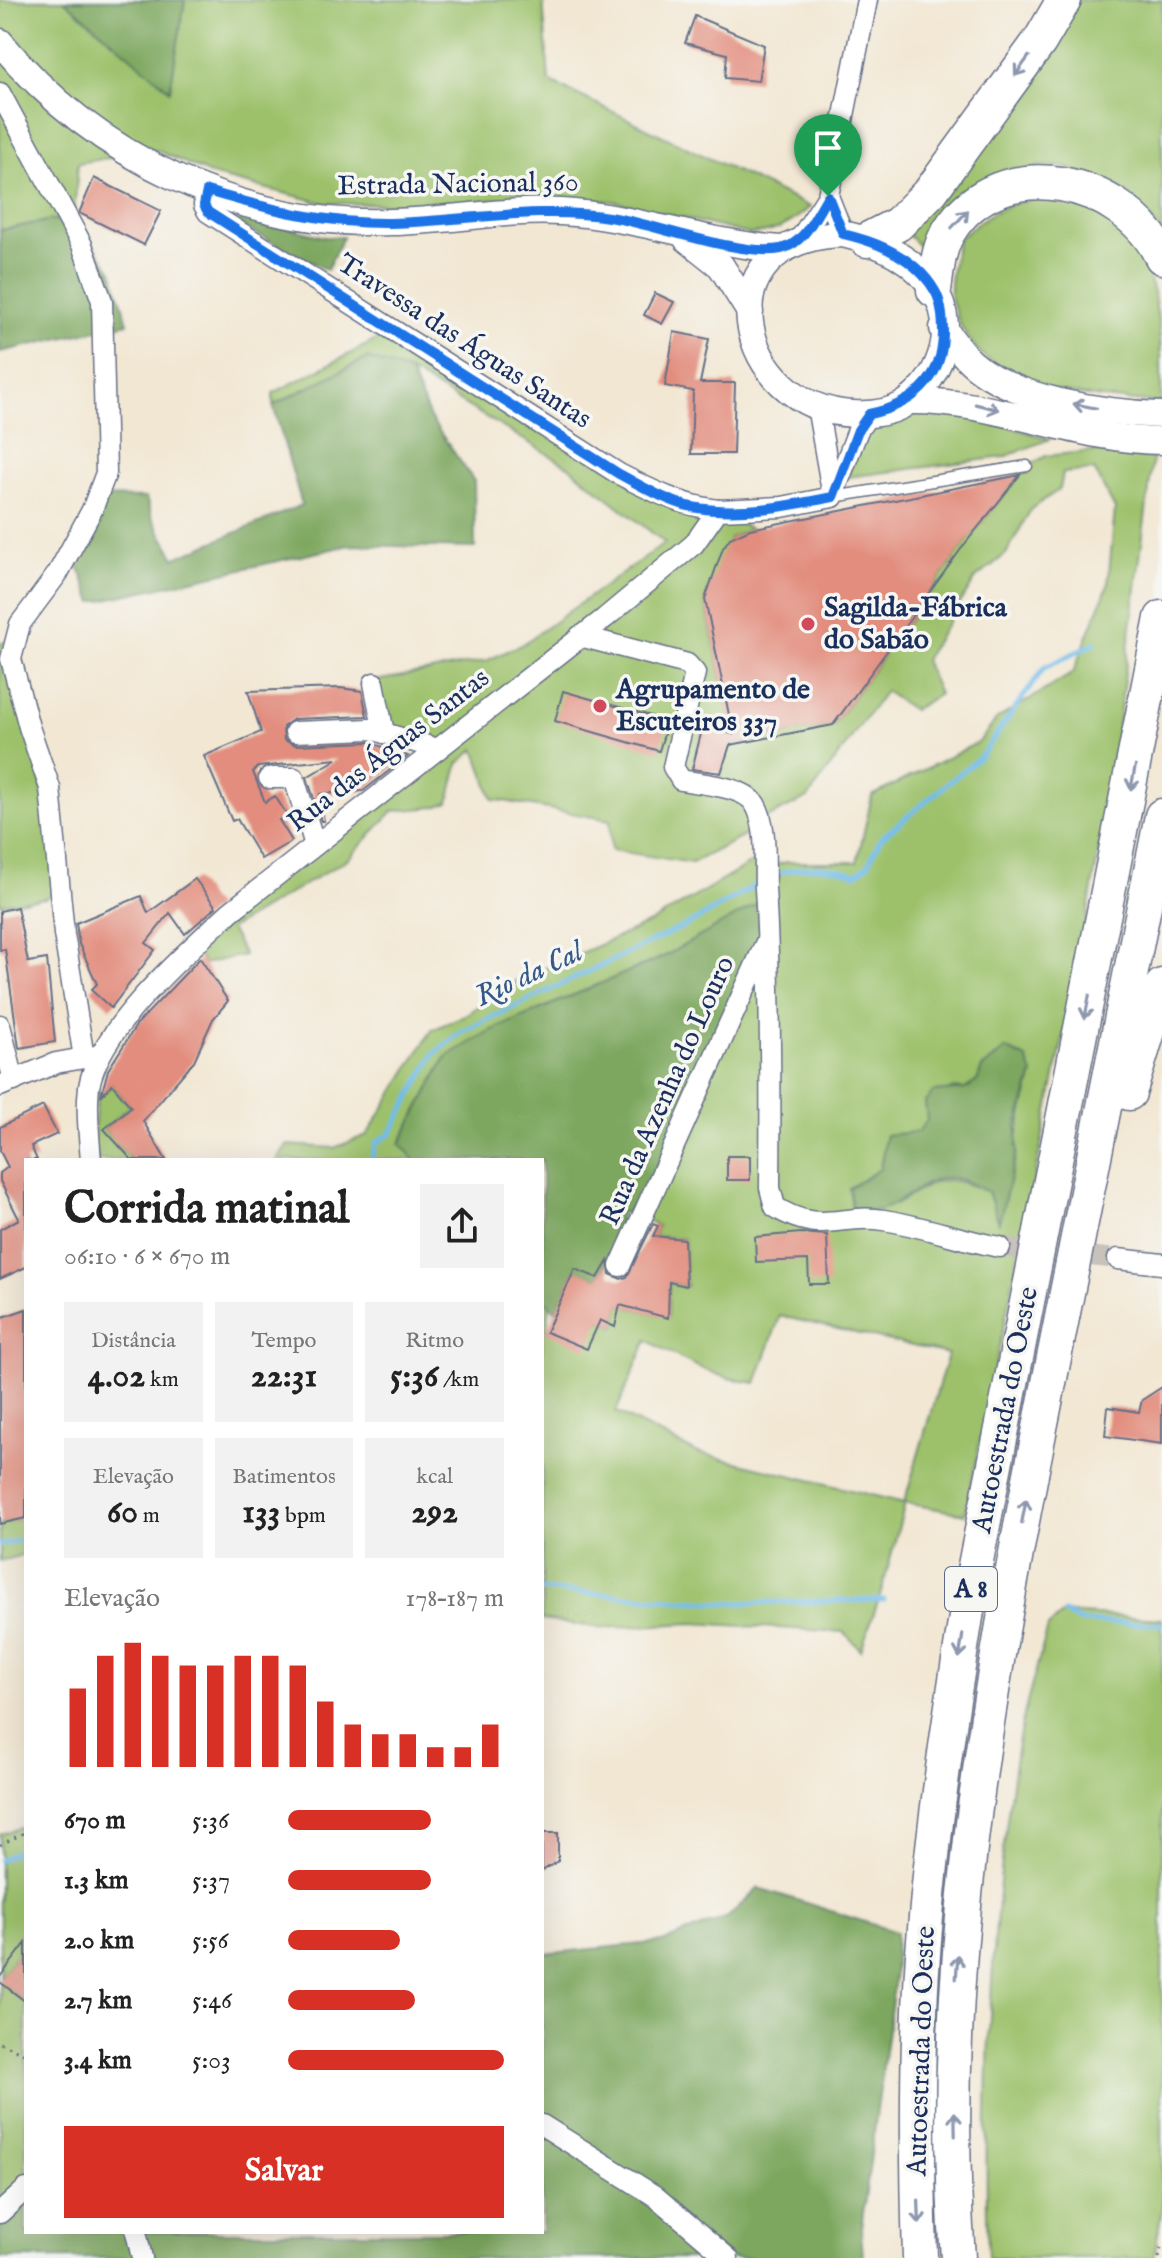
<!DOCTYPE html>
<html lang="pt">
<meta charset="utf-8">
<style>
:root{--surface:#fff;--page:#f2f2f2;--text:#222;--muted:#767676;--accent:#d93025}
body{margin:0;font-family:"IM FELL English",serif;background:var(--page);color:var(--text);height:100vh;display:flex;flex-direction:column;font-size:30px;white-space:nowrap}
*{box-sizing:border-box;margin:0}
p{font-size:26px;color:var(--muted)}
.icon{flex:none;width:44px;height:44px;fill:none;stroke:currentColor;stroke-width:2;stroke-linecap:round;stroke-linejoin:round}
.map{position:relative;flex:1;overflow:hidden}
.drawer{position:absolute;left:24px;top:1158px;width:520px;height:1076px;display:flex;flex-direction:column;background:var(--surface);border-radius:0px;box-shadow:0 8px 32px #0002}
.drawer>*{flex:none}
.pin{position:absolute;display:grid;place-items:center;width:68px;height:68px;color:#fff;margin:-82px -34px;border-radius:50% 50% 50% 0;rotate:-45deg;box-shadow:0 0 8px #0007}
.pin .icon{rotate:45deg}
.round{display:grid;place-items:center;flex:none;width:84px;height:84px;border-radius:0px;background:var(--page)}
.head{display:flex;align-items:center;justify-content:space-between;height:136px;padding:0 40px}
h1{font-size:44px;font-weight:700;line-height:60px}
.stats{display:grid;grid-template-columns:repeat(3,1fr);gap:12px;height:136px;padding:8px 40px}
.stats div{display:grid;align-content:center;border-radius:0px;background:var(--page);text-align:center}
.stats b{font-size:34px;font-weight:700}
.stats small{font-size:22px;font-weight:400}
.stats p{font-size:22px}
.chart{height:224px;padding:16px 40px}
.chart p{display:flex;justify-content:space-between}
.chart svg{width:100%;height:144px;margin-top:8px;stroke:var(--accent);stroke-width:6}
.primary-button{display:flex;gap:16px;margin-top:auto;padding:16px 40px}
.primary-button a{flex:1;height:92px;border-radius:0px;background:var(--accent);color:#fff;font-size:32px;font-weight:700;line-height:92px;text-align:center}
ul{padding:0 40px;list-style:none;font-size:26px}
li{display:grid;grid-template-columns:128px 96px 1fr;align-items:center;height:60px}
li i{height:20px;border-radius:10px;background:var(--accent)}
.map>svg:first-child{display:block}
.green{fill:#9cc16b;stroke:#5c7864;stroke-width:2;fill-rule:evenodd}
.forest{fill:#7da75f;stroke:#4c6b5e;stroke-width:2}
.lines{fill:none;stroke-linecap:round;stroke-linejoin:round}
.stream{stroke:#70bcea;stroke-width:5}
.building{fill:#e28d7e}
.minor-tunnel{stroke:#c7c2bc;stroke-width:20;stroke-dasharray:20 10;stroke-linecap:butt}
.service-casing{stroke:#666f87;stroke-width:13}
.minor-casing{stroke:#666f87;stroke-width:23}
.secondary-casing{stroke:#666f87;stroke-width:29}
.motorway-casing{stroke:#666f87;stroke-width:37}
.path{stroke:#666f87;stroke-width:3;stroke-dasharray:2 6;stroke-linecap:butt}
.service{stroke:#fff;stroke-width:10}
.minor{stroke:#fff;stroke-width:20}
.secondary{stroke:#fff;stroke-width:26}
.motorway{stroke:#fff;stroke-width:34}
.oneway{stroke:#8d97ae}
.route-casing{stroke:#fff;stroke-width:16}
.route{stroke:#1a73e8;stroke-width:10}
.poi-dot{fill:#d1495b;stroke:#f6f6f2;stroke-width:3}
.labels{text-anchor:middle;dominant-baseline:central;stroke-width:7;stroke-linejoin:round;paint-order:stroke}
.shield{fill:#f6f6f2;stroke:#5d6b8a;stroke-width:2}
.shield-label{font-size:26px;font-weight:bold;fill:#1b2f5e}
.street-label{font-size:28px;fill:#1b2f5e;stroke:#f6f6f2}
.poi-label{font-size:28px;font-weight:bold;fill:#1b2f5e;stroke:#f6f6f2;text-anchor:start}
.water-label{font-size:30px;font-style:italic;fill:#355988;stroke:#f6f6f2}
</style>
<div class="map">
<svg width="1162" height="2258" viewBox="0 0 1162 2258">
<rect width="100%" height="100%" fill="#f6f6f2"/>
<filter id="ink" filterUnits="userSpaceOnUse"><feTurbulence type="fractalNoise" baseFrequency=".0125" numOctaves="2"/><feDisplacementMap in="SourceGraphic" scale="16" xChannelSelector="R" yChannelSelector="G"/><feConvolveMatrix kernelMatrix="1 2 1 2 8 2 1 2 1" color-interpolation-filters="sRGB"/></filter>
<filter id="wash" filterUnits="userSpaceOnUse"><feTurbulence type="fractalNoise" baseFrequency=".006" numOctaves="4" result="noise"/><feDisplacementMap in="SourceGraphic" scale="32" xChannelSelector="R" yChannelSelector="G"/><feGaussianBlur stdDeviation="1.8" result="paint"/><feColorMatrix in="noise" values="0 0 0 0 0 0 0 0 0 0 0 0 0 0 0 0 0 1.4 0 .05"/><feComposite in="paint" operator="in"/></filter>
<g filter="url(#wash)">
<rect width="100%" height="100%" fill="#f2e7d3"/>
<g class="green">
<path d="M 0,0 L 64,0 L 170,89 L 185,0 L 543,0 L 549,81 L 810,207 C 791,224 775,234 748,234 L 618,202 L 574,197 L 386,204 L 324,203 L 215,176 L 156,150 L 78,163 L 74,216 L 0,230 Z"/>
<path d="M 1076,0 L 1162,0 L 1162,233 L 1132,197 L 1111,183 L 1064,167 L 1039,166 L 923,250 L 907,234 Z"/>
<path d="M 1047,197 C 1059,199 1073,200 1084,204 C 1162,238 1162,329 1161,403 C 1089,398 980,393 955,311 C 953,304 949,295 950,287 C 950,271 955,254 958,239 C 989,212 1006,202 1047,197 Z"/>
<path d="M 394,331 L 619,474 L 718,510 L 750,529 L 730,538 L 705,599 L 733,734 L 703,726 L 691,775 L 718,782 L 730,745 L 833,725 L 964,545 L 1027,466 L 1046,456 L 1093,451 L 1153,458 L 1110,787 L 1080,956 L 965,1514 L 905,1503 L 882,1590 L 861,1650 L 844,1632 L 693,1623 L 602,1628 L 542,1620 L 542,1296 L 550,1305 L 546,1332 L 600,1320 L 615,1327 L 620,1305 L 668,1317 L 669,1282 L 686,1286 L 684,1239 L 653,1236 L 658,1226 L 641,1219 L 765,900 L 663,957 L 492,1030 L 446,1057 L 400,1143 L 415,1160 L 277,1160 L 287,1145 L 334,1148 L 367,1135 L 432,1030 L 465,1015 L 516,981 L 650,923 L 763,856 L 765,868 L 787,862 L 857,862 L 872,796 L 979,742 L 997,719 L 1073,673 L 1108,585 L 1115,509 L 1094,470 L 1063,473 L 1060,489 L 1031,509 L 1006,554 L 976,578 L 924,660 L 939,694 L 913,710 L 885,691 L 808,798 L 760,821 L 758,829 L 692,863 L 611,850 L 610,820 L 493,799 L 475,749 L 458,764 L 449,802 L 435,807 L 393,811 L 349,858 L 230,929 L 244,955 L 204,964 L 192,947 L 437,750 L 384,733 L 375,681 L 486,661 L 523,644 L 665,543 L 568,466 L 410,372 L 367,358 L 273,405 L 273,393 ZM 1002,1055 L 1033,1074 C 1018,1123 1012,1171 998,1220 L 988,1192 C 940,1171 938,1180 895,1205 L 850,1188 L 880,1169 L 886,1135 L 918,1132 L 928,1120 L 925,1102 L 953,1088 L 965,1089 L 977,1081 L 982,1068 ZM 780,1316 L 948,1354 L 904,1503 L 695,1452 L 616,1412 L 647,1340 C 680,1359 718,1380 756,1383 Z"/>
<path d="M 918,413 L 973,416 L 1050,439 L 1004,457 L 847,477 C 866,426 865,428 918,413 Z"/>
<path d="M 16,641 L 60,889 L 45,898 L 0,904 L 0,643 Z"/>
<path d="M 112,1084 L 130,1106 L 104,1129 L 132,1160 L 91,1160 L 98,1090 L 102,1095 Z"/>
<path d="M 26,1518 L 26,1554 L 0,1561 L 0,1524 Z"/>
<path d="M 1064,1613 L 1162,1619 L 1162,2208 L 1154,2258 L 988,2258 C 983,2090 990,1923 1016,1756 C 1022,1713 1037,1669 1048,1627 Z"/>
<path d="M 26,1826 L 26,1943 L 0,1977 L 0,1834 Z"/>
<path d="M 0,1982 L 26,2002 L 26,2176 L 0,2200 Z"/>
</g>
<g class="forest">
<path d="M 64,0 L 185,0 L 170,90 Z"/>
<path d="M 74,216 L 112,271 L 128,323 L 0,352 L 0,230 Z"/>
<path d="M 242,216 L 325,237 L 343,237 L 327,270 L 239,225 Z"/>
<path d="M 367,358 L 410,372 L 430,418 L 474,481 L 475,548 L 350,545 L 93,602 L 71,549 L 97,497 L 146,498 L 152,518 L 175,558 L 302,505 L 273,405 Z"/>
<path d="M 766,899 L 768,938 L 633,1215 L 622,1212 L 619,1220 L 628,1226 L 598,1278 L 575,1270 L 556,1311 L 542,1296 L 542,1160 L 415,1160 L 400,1144 L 446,1057 L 492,1030 L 663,957 Z"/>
<path d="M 1006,1049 L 1027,1059 L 1033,1074 L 1017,1127 L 1017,1151 L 999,1222 L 988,1192 C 973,1185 956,1174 939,1179 C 908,1188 889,1221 852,1208 L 849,1188 L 880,1169 L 886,1135 L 918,1132 L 927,1120 L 925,1102 L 933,1092 L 965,1089 L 977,1081 L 982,1068 Z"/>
<path d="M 759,1888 L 896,1932 L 894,1985 L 861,2228 L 863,2258 L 731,2258 L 542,2121 L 542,1954 L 662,1942 L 728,1917 Z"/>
<path d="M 542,2129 L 606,2171 L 720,2258 L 0,2258 L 0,2224 L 26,2201 L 26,2232 L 542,2232 Z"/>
</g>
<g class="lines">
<g class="stream">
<path d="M 772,876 C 801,865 825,864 856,874 L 868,865 L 880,839 L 981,756 L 1044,668 L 1095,643"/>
<path d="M 371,1160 L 377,1142 L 390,1134 L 434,1054 L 461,1032 L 689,924 L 758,884"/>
<path d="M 0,1545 L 26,1539"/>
<path d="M 542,1590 L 725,1603 L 884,1600"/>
<path d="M 1064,1613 L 1081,1622 L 1162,1624"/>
<path d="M 0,1860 L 26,1846"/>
</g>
</g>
<g id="blocks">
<g class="building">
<path d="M 695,16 L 764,45 L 758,81 L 725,78 L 727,54 L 685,43 Z"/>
<path d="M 94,178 L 161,211 L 144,245 L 79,213 Z"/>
<path d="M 655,293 L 674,302 L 662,324 L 644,315 Z"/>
<path d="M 674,332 L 709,339 L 700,383 L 735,383 L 733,454 L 691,454 L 693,391 L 665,386 Z"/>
<path d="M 1020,475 L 964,545 L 833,725 L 730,745 L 721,773 L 692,769 L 703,726 L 733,734 L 705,599 L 723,548 L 730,538 L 750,529 Z"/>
<path d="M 340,688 L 362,691 L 367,716 L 294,719 L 283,727 L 284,740 L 296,745 L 369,742 L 408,756 L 363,791 L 320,794 L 324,821 L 321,821 L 307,777 L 337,759 L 258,767 L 253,772 L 265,802 L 275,796 L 287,815 L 279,820 L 292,841 L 261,859 L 237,819 L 232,821 L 204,756 L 261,732 L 248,691 Z"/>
<path d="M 563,691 L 668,721 L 659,751 L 555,721 Z"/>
<path d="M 195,879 L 216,907 L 185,934 L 170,913 L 146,943 L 155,950 L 111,1008 L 91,990 L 97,984 L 79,944 L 76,923 L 141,896 L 148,913 Z"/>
<path d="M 17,907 L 28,962 L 47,959 L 55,1042 L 19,1048 L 5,949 L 0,950 L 0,911 Z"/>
<path d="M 200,958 L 228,1001 L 213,1019 L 194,1061 L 143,1121 L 166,1160 L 132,1160 L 104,1129 L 131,1107 L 112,1084 L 101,1096 L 108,1070 L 137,1024 Z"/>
<path d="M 43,1106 L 57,1134 L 31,1146 L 37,1160 L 26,1160 L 26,1267 L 0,1279 L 0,1229 L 19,1219 L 0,1181 L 0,1173 L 8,1167 L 0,1151 L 0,1127 Z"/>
<rect x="727" y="1156" width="23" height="24"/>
<path d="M 653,1224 L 658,1226 L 653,1236 L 684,1239 L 686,1286 L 669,1282 L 668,1318 L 620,1305 L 615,1327 L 600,1320 L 587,1349 L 546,1332 L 575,1269 L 598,1278 L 608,1261 L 610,1274 L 621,1279 L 627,1277 Z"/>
<path d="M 801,1233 L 827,1235 L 829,1284 L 809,1284 L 808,1260 L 756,1262 L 755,1237 Z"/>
<path d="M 26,1309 L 26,1518 L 0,1524 L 0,1318 Z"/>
<path d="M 1162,1387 L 1162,1444 L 1105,1436 L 1108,1407 L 1139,1412 L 1142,1400 Z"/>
<path d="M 542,1833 L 558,1833 L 558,1861 L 542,1871 Z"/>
<path d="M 26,1943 L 26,2002 L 0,1982 L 0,1977 Z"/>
</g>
</g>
</g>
<g filter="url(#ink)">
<use href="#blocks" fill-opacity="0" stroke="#666f87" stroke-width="2"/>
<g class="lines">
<path class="minor-tunnel" d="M 1000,1247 L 1118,1259"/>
<defs>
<path id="service" d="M 833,497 L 1027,466"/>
<g id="minor">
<path d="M 0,93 L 82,245 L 102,301 L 106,473 L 92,510 L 58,573 L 20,624 L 11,659 L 29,727 L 50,788 L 64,934 L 84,1058"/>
<path d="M 207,191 L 204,205 L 208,212 L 619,474 C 652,491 681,505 718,510"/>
<path d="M 828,196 L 843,234"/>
<path d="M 800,239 L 828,196 L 867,0"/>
<path d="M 817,406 L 833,497"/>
<path d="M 834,493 L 858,430 L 869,414"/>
<path d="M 580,636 L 687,664 L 695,673 L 673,767 L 681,780 C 701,784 744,786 755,804 C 768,825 764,864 765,888 C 771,989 771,1087 770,1188 L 775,1207 C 821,1236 840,1213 884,1220 C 923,1226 961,1240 1000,1247"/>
<path d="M 374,683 L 384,733"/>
<path d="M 295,732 L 371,729 L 438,749"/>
<path d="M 269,778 L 294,778 L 315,845"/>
<path d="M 0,1025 L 14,1081"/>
<path d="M 0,1086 L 56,1063 L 95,1056"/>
<path d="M 91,1160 C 89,1136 86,1110 89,1087 C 98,1029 188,951 230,912 L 605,618 L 694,544 L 718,510 L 782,507 L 833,497"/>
<path d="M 1118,1259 L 1162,1264"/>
<path d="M 620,1266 L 766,942"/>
<path d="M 542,2125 L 655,2196 L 728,2258"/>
<path d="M 0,2213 L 26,2189"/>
<path d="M 136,2232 L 142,2258"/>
</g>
<g id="secondary">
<path d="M 0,42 C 95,158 242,227 392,222 C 449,221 505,209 561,212 C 636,216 706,244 781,249"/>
<path d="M 843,234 C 878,242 914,258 934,290 C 959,330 939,384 901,406 C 887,413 869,415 853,414 C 736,408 699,238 843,234 Z"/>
<path d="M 687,239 L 721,266 L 750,312"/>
<path d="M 943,328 C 952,339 960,352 971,362 C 1014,401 1106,413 1162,415"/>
<path d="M 909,401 C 996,400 1074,440 1162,441"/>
</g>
<g id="motorway">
<path d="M 867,240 L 898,224 L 931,191 L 1040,41 L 1064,0"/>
<path d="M 934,290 C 937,270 938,248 949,231 C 1000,149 1125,179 1162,257"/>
<path d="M 1129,1093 L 1162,986"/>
<path d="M 920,2258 C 917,2157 916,2055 923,1954 C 932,1830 951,1708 971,1586 L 1162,618"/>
<path d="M 958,2258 C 937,1977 986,1703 1040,1428 C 1080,1224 1121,1020 1162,816"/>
</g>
</defs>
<use href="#service" class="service-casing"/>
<use href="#minor" class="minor-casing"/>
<use href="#secondary" class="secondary-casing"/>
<use href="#motorway" class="motorway-casing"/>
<g class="path">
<path d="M 0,1845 L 26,1832"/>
<path d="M 0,2043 L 26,2054"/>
<path d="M 1159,2258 L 1162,2243"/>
</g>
<use href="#service" class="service"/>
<use href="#minor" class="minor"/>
<use href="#secondary" class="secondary"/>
<use href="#motorway" class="motorway"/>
</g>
<defs><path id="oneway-shaft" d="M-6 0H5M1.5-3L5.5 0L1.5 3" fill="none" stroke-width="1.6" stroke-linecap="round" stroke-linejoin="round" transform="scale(2)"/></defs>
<g class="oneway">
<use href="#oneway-shaft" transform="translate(1022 66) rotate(126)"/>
<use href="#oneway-shaft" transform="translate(960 219) rotate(-47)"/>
<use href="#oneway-shaft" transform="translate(1085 406) rotate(-169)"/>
<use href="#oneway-shaft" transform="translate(987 407) rotate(14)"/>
<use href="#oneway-shaft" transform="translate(1133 778) rotate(101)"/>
<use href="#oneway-shaft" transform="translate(1087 1007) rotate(101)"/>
<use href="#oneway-shaft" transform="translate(1024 1511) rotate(-79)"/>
<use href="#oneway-shaft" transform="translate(961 1646) rotate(99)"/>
<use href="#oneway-shaft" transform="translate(957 1967) rotate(-86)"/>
<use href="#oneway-shaft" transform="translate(955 2124) rotate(-91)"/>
<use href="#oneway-shaft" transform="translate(919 2212) rotate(88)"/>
</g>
</g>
<g class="lines" filter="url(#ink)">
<defs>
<path id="route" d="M 207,191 C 268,209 326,224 391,223 C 467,221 539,205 615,218 C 657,225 742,257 781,249 C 805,244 816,214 828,196 L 843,234 C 878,242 916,258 935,291 C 942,303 943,319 943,333 C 943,380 912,405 869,414 L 858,430 L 833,497 C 788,506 738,516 692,507 C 666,501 642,486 619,474 L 208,212 L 204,205 Z"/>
</defs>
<use href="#route" class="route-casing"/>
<use href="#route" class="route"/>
</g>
<g class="poi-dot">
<circle cx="808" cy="624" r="8"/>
<circle cx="600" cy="706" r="8"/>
</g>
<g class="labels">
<rect class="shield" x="945" y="1567" width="52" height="44" rx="6"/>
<g class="shield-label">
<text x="971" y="1589">A 8</text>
</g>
<g class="street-label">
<text transform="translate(458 185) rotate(-1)">Estrada Nacional 360</text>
<text transform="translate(464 342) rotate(33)">Travessa das Águas Santas</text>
<text transform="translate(389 751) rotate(-38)">Rua das Águas Santas</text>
<text transform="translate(668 1091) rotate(-66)">Rua da Azenha do Louro</text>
<text transform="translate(1006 1410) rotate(-79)">Autoestrada do Oeste</text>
<text transform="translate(922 2051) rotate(-88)">Autoestrada do Oeste</text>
</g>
<g class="poi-label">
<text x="824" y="608">Sagilda-Fábrica<tspan x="824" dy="32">do Sabão</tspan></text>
<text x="616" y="690">Agrupamento de<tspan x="616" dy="32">Escuteiros 337</tspan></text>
</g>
<g class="water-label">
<text transform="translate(529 975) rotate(-25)">Rio da Cal</text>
</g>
</g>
</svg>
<div class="pin" style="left:828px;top:196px;background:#1e9e55"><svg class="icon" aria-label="arrive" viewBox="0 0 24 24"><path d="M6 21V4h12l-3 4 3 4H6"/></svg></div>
<section class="drawer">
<div class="head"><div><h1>Corrida matinal</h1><p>06:10 · 6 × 670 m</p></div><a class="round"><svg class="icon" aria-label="share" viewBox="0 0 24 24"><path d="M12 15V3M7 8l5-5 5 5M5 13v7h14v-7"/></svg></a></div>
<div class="stats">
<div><p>Distância</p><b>4.02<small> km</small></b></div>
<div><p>Tempo</p><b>22:31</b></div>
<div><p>Ritmo</p><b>5:36<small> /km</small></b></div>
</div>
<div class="stats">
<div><p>Elevação</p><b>60<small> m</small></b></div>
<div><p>Batimentos</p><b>133<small> bpm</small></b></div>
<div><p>kcal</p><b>292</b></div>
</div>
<div class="chart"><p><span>Elevação</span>178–187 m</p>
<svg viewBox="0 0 160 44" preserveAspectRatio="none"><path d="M5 44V20M15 44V10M25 44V6M35 44V10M45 44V13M55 44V13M65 44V10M75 44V10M85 44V13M95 44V24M105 44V31M115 44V34M125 44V34M135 44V38M145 44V38M155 44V31"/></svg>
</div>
<ul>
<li><b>670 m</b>5:36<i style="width:66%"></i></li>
<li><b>1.3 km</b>5:37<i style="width:66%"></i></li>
<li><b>2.0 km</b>5:56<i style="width:52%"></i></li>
<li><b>2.7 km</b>5:46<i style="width:59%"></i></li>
<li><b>3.4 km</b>5:03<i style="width:100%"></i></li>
</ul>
<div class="primary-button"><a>Salvar</a></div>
</section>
</div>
